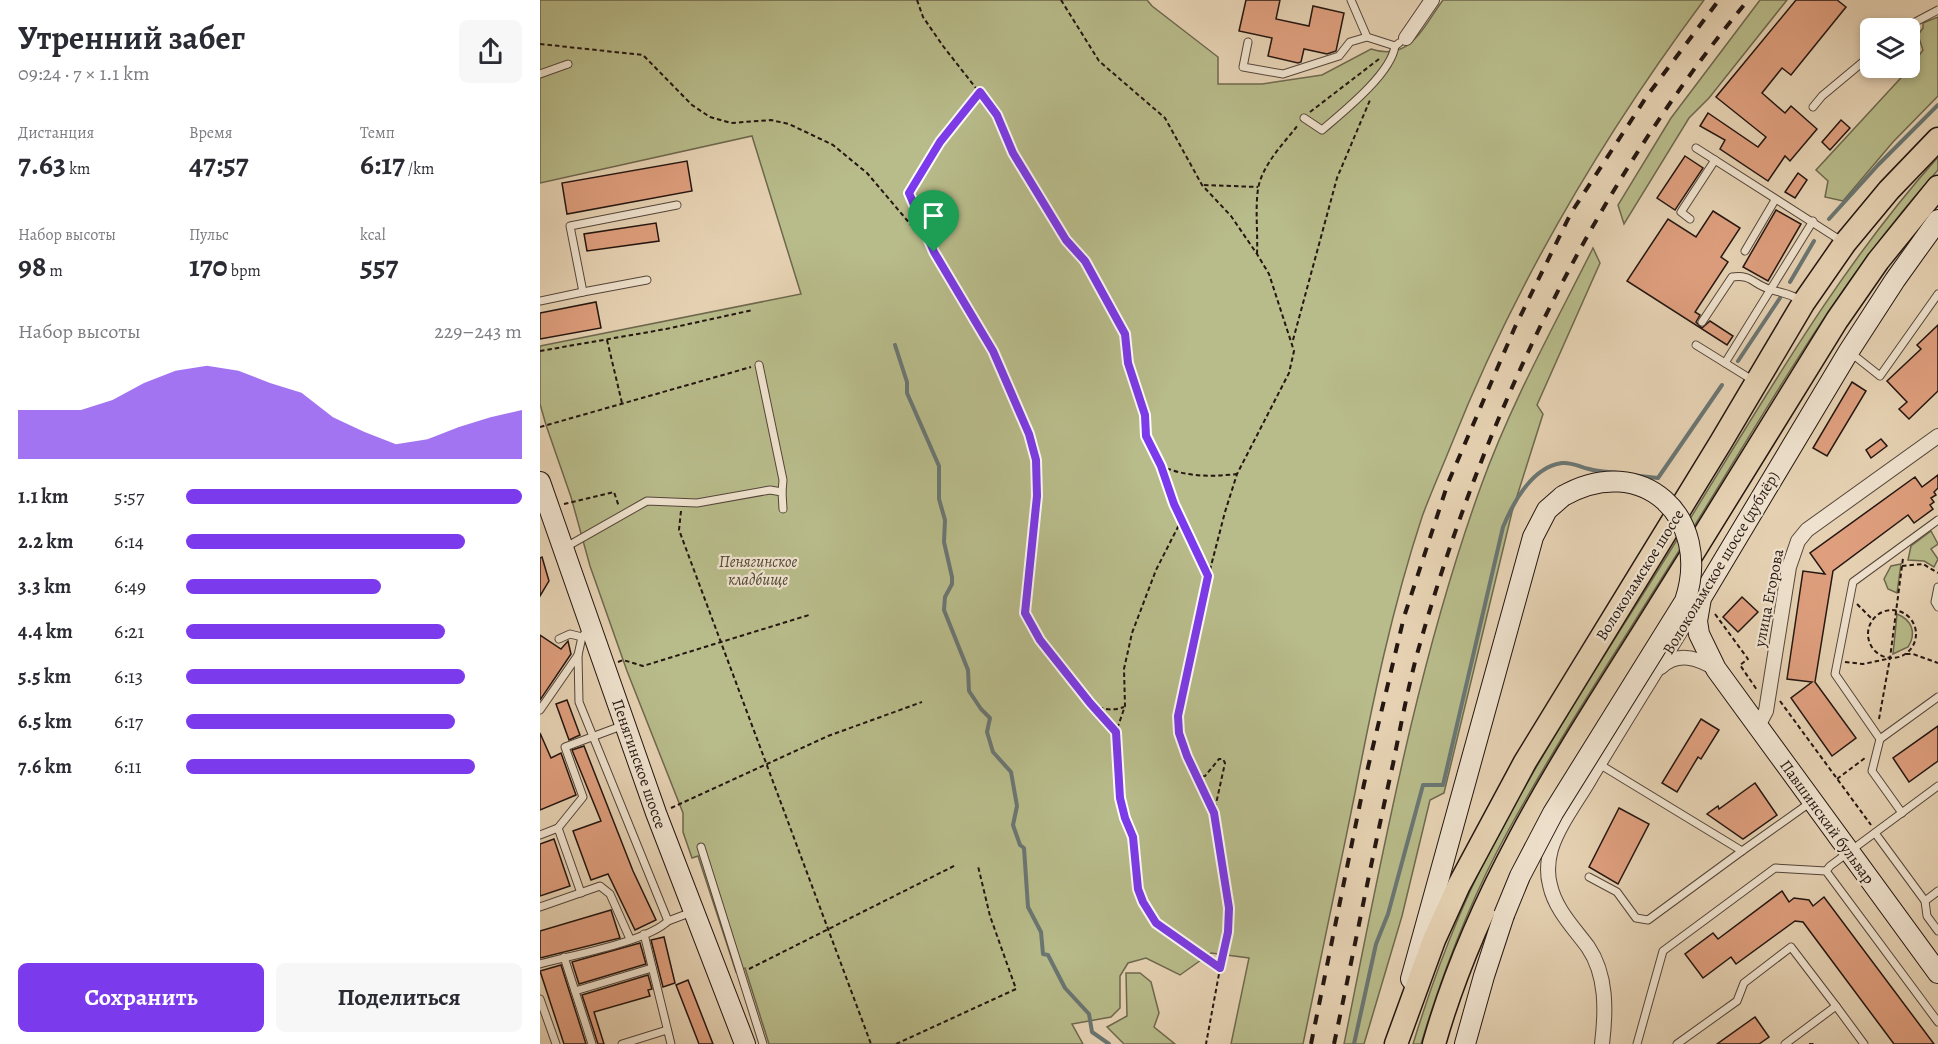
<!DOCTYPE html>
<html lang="ru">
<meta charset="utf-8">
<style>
:root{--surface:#fff;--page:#f7f7f7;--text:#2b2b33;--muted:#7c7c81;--accent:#7c3aed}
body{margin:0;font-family:Alegreya,serif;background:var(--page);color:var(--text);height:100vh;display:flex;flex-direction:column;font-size:22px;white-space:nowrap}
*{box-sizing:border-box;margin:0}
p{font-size:20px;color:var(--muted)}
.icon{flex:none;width:33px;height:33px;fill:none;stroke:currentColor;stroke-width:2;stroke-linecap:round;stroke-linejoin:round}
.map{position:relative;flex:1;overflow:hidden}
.sheet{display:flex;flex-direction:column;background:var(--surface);width:540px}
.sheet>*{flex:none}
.controls{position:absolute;left:1320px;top:18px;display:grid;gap:12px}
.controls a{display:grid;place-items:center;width:60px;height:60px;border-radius:9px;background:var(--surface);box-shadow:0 3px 9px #0003;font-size:30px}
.pin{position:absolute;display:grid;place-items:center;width:51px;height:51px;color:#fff;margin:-62px -26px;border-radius:50% 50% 50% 0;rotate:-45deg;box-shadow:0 0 6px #0007}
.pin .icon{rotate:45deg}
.round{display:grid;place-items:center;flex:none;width:63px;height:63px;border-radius:9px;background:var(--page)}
.headline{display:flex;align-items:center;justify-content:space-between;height:102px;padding:0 18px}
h1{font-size:33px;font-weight:700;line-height:45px}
.stats{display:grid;grid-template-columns:repeat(3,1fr);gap:9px;height:102px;padding:6px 18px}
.stats div{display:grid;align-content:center}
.stats b{font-size:30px;font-weight:700}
.stats small{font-size:16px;font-weight:400}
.stats p{font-size:16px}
.chart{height:168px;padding:12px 18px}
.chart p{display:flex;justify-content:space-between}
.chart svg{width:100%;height:108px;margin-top:6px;fill:var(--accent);opacity:.7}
.action{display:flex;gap:12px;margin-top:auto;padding:12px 18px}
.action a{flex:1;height:69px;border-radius:9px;background:var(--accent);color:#fff;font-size:24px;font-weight:700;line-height:69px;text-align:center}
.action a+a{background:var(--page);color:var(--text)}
ul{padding:0 18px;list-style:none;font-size:20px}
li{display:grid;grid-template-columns:96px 72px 1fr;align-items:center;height:45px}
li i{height:15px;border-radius:8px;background:var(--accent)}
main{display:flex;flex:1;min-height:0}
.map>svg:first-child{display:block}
.green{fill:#b8bb8a;stroke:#6e684e;stroke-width:1.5}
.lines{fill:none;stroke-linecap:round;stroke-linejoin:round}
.stream{stroke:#6a7673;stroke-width:4}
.building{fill:#df9f7e;stroke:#241611;stroke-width:1.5}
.lane-casing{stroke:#54453a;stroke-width:9}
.street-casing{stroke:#54453a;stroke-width:16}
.secondary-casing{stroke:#241611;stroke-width:22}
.primary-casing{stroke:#241611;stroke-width:25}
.path{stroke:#241611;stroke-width:2;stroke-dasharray:4.5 3;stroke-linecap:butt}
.lane{stroke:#efe2ce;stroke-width:7}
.street{stroke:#efe2ce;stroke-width:14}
.secondary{stroke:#efe2ce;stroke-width:20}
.primary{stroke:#e6d2b3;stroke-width:22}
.rail{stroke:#241611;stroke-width:4;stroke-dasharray:10 10;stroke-linecap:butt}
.secondary-bridge-casing{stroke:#241611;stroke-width:22;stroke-linecap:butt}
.secondary-bridge{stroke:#efe2ce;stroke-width:20}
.route-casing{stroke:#fff;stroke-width:12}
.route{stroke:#7c3aed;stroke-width:8}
.labels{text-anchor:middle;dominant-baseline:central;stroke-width:4.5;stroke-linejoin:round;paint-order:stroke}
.park-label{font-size:16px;font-style:italic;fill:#504835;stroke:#efe2ce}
.street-label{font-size:16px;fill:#241611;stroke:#efe2ce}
</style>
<main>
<section class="sheet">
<div class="headline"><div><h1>Утренний забег</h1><p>09:24 · 7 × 1.1 km</p></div><a class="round"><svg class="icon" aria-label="share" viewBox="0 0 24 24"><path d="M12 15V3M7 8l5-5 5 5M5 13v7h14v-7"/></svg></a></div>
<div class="stats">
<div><p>Дистанция</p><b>7.63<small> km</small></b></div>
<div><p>Время</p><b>47:57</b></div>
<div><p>Темп</p><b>6:17<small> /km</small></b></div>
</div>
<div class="stats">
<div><p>Набор высоты</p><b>98<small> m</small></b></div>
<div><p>Пульс</p><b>170<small> bpm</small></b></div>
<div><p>kcal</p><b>557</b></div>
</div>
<div class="chart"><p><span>Набор высоты</span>229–243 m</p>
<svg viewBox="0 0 160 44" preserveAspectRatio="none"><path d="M0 44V24L10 24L20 24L30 20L40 13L50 8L60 6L70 8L80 13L90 17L100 27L110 33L120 38L130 36L140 31L150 27L160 24V44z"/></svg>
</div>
<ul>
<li><b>1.1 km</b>5:57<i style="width:100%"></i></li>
<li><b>2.2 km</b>6:14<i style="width:83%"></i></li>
<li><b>3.3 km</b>6:49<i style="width:58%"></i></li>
<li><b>4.4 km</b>6:21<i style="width:77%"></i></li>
<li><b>5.5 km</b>6:13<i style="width:83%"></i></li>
<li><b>6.5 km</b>6:17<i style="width:80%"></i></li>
<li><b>7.6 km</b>6:11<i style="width:86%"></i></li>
</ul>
<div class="action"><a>Сохранить</a><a>Поделиться</a></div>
</section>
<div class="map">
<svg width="1398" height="1044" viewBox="0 0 1398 1044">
<rect width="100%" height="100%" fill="#e6d2b3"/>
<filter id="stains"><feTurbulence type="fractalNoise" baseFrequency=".00333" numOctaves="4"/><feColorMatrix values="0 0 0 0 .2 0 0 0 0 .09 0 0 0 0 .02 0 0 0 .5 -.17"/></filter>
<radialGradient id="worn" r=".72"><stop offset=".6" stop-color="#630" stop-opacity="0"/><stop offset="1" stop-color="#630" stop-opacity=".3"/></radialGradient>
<g class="green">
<path d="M 0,0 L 607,0 L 612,6 L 678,57 L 678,84 L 722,84 L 782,75 L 831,49 C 870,62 883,27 903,0 L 1164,0 C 1062,137 975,285 912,443 C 902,468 891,492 882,517 C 852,608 833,700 815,793 C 798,877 780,961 763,1044 L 691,1044 L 709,958 L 671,953 L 640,975 L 606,958 L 588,963 L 580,976 L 580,1008 L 571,1017 L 532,1024 L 543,1044 L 229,1044 L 205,968 L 196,972 L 158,856 L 152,858 L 143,832 L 143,813 L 87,671 L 50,566 L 31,497 L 6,425 L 0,404 L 0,346 L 261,294 L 212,136 L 0,183 Z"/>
<path d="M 1220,0 L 1247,0 L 1169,98 L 1149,118 L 1084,224 L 1078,205 L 1131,118 Z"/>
<path d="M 1398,17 L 1398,96 L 1353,142 L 1303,201 L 1285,197 L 1288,181 L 1276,170 L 1370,68 L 1383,50 L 1378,35 L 1383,28 L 1383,23 Z"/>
<path d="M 1398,157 L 1398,170 C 1299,279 1227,409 1150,533 C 1089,632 1024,729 968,831 C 931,898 903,971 881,1044 L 873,1044 C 896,969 924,896 962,828 C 1016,728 1080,632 1140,535 C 1221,405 1296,271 1398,157 Z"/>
<path d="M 1053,248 L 1060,263 L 997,405 L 1003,414 L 972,512 L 904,793 L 890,800 L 862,916 L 824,1044 L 804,1044 C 842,857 876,666 941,486 C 971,403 1014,326 1053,248 Z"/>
<path d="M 1391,531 L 1398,544 L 1391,549 L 1398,559 L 1394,567 L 1384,561 L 1368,560 L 1371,546 Z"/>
<path d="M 1361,564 L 1357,593 L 1348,589 L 1344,579 L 1351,566 Z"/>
<path d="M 1357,614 C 1372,620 1377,633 1368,647 L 1353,654 Z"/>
<path d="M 586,973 L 600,973 L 611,982 L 619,1013 L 614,1027 L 635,1044 L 584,1044 L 567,1027 L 587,1016 Z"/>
</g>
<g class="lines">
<g class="stream">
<path d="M 1289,219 L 1338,165 L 1398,105"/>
<path d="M 1250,282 L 1274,241"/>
<path d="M 355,345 L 367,382 L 367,393 L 399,466 L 399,499 L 405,520 L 404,542 L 412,577 L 412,584 L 405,597 L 404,610 L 428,670 L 429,691 L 441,709 L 450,718 L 447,732 L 453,752 L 471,772 L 477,806 L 473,825 L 480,845 L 484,848 L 488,907 L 501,932 L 503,954 L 508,955 L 525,988 L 549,1014 L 552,1032 L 569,1044"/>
<path d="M 1198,361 L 1240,298"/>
<path d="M 1091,475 L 1118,478 L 1182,385"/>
<path d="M 814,1044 L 836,944 L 848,914 L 883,785 L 903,785 L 963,527 C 973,503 992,467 1022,463 C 1032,462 1040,467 1049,469 C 1058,472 1069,472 1078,473"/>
</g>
</g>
<g class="building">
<path d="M 706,0 L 740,0 L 736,19 L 769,26 L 773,6 L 804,13 L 796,51 L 787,54 L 764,49 L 761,62 L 758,63 L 728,56 L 732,38 L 699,31 Z"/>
<path d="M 1256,0 L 1297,0 L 1306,7 L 1251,75 L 1242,68 L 1222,93 L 1245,113 L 1251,106 L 1277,129 L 1250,161 L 1245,156 L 1228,181 L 1180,149 L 1185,140 L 1160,126 L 1168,113 L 1218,147 L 1226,137 L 1176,97 Z"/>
<path d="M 1301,120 L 1310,128 L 1290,150 L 1282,142 Z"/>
<path d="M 1145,156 L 1163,168 L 1135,210 L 1117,198 Z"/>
<path d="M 147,161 L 152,191 L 27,214 L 22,183 Z"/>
<path d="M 1258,173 L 1267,180 L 1255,198 L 1245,192 Z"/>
<path d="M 1236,210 L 1261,224 L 1228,281 L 1203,267 Z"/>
<path d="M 1173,211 L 1200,228 L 1181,257 L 1188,262 L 1155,312 L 1160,315 L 1156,322 L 1162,328 L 1170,321 L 1193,336 L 1187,345 L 1087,281 L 1128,219 L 1156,237 Z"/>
<path d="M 116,223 L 119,241 L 47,251 L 44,234 Z"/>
<path d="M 56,302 L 61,328 L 0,339 L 0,313 Z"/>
<path d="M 1398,325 L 1398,391 L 1369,419 L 1359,409 L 1367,402 L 1347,381 L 1381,349 L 1377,345 Z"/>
<path d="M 1312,382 L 1326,391 L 1287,456 L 1273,448 Z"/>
<path d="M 1341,439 L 1347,446 L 1331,458 L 1326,450 Z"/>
<path d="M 1398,475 L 1398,488 L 1394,492 L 1396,495 L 1391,498 L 1394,502 L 1390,505 L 1393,509 L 1374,523 L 1368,515 L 1293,571 L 1275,682 L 1316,738 L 1292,756 L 1251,698 L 1272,682 L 1247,679 L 1263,571 L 1285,574 L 1270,553 L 1375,477 L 1382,487 Z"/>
<path d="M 2,557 L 9,581 L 0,596 L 0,558 Z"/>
<path d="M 1202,597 L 1218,612 L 1198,632 L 1183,617 Z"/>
<path d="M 0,635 L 21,649 L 28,641 L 31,654 L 0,700 Z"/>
<path d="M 27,700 L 40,735 L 29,740 L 16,704 Z"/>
<path d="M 1161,719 L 1179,730 L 1161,759 L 1158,757 L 1137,792 L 1122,783 Z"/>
<path d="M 1398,726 L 1398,761 L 1369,782 L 1353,758 Z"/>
<path d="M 0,733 L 11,758 L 21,753 L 36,795 L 0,810 Z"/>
<path d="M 44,746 L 93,871 L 116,920 L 95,930 L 68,874 L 51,880 L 33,831 L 61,821 L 32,750 Z"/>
<path d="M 1215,783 L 1237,815 L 1203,839 L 1167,814 L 1178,806 L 1179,809 Z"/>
<path d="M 1079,808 L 1109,824 L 1078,884 L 1049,867 Z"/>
<path d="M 14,839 L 30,886 L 0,896 L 0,844 Z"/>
<path d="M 1242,891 L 1249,902 L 1254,898 L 1269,900 L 1273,906 L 1284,897 L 1394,1044 L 1354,1044 L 1263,922 L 1255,921 L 1196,964 L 1191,957 L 1163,978 L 1145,954 L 1173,933 L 1178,939 Z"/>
<path d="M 71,910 L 80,938 L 0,958 L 0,931 Z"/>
<path d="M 124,937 L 135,983 L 123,987 L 111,940 Z"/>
<path d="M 100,943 L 106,964 L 39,984 L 32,962 Z"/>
<path d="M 21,965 L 46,1044 L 24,1044 L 0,971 Z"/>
<path d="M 108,975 L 112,989 L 108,990 L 110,996 L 54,1012 L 64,1044 L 58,1044 L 42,995 Z"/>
<path d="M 148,980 L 173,1044 L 159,1044 L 136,985 Z"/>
<path d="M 1215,1017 L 1229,1037 L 1219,1044 L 1177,1044 Z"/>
</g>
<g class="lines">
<defs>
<g id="lane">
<path d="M 811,0 L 827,37 L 855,46 L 859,43"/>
<path d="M 1364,28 L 1398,10"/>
<path d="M 708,42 L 703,67 L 743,74 L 799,56 L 810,42 L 827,37"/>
<path d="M 0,74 L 28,64"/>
<path d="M 1273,107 L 1282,96 L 1330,56"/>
<path d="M 764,118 L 782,130 C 803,112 851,74 855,46"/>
<path d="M 1156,148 L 1303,242"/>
<path d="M 1150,219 L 1141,212 L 1175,160"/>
<path d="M 1205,251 L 1235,200"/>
<path d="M 43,292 L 107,280"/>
<path d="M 0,301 L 43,292 L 30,226 L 137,205"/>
<path d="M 1162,322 L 1192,277 C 1211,274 1213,284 1229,289 C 1243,294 1247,292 1262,301"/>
<path d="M 1156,345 L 1214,381"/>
<path d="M 1311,353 L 1340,376 L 1398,294"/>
<path d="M 1185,363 L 1273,221"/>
<path d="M 219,365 L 243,480 L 242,492"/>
<path d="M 26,547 L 107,501 L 157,503 L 230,490 L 242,492 L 243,509"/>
<path d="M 1398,587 L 1395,602 L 1398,607"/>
<path d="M 48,629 L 42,637 L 38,655 L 39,702 L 128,921 L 152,912"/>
<path d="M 19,639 L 30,634 L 42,637"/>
<path d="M 0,710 L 38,655"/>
<path d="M 1340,739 L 1295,674 L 1313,582 L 1398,520"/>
<path d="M 1059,764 L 1202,851 L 1271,802"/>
<path d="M 1362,813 L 1332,771 L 1340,739 L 1398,697"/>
<path d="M 18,828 L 43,797 L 25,747 L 84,725"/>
<path d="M 1335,833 L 1385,901 L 1398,891"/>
<path d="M 0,835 L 18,828 L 41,893"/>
<path d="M 161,847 L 223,1044"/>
<path d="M 1286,871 L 1290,866 L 1398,786"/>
<path d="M 1049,877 L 1077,892 L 1096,918 L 1108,920 L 1202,851"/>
<path d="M 1385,901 L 1387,916 L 1398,931"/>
<path d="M 0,907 L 60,886 L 70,894 L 90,939"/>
<path d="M 104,934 L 131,1044"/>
<path d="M 24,957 L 52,1044"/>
<path d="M 0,964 C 32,955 106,942 128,921"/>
<path d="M 35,991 L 112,968"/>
<path d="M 0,999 L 16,1044"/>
<path d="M 82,1044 L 127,1030"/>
<path d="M 1097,1044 L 1123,951 L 1235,868 L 1286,871 L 1398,1022"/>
<path d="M 1137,1044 L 1197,1001 L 1204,983 L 1251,947 L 1296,1006"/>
<path d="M 1245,1044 L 1296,1006 L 1324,1044"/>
</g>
<g id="street">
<path d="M 866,38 L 892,0"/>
<path d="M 1121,667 C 1138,651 1158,658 1176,669"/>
<path d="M 1218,726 L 1226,711 L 1249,567 L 1258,541 L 1267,530 L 1398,436"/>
<path d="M 1062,1044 C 1066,1011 1067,975 1048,947 C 1034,928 1015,909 1010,885 C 1007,874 1008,860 1011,849 C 1019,824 1038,800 1051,777 C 1085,720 1121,663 1156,606"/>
</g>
<g id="secondary">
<path d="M 1398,220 L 1355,280 L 1309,351 L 1161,598 L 1157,621 L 1159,634 L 1176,669 L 1398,973"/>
<path d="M 0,482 L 116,813 L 205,1044"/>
<path d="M 871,979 L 993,537 L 1007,510 L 1023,496"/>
<path d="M 925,1044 L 944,976 L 964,915"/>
</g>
<g id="primary">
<path d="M 856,1044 L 894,940 L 919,885 L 985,762 L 1181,442 L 1264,302 L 1305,243 L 1349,190 L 1398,139"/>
<path d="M 894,1044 C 936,895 1019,766 1101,636 C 1167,531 1232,425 1297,320 L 1338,261 L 1398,187"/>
</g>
</defs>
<use href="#lane" class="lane-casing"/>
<use href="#street" class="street-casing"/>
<use href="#secondary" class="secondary-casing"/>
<use href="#primary" class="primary-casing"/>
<g class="path">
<path d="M 377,0 L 383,17 L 403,46 L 457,115 L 473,152 L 526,240 L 545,261 L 585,334 L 588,363 L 605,415 L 606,436 L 621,466 C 646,477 670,477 697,474"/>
<path d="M 521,0 L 559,61 L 625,118 L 662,185 L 691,216 L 717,254 L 729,274 L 754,351 L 749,373 L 697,474 L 685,512 L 658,616 L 638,716 L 639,733 L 655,777 L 665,776 L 679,759 L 683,759 L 685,763 L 674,813 L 689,920 L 666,1044"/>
<path d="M 0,44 L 103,55 L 152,105 L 170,117 L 191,123 L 231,120 L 249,124 L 293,145 L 327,173 L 394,252 L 453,351 L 489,434 L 496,460 L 497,496 L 485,613 L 500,640 L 550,703 L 576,732"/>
<path d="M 770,112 L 839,59"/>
<path d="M 664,185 L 718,187"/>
<path d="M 393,249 L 369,193 L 400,142 L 439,93"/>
<path d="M 717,254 C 718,233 715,210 718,189 C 722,165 744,143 758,125"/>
<path d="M 67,340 L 82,403"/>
<path d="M 753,340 L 797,178 L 830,100"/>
<path d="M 0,351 L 126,329 L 213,310"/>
<path d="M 0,427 L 211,367"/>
<path d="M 621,466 L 634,504 L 668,576"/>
<path d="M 24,504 L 74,492 L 79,507"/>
<path d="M 141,511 L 139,530 L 331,1044"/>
<path d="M 642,519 L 616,570 L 592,633 L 584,669 L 585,706 L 576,732 L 580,798 L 585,818 L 593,837 L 598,889 L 603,902 L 616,923 L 680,968"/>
<path d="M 1362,566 L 1383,564 L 1398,573"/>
<path d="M 1317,604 L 1332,619"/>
<circle cx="1352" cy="634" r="24"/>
<path d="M 1175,614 L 1208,659 L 1200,665 L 1217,690"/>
<path d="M 1366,654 L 1373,654 L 1398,663"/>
<path d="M 78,662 L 83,660 L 103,666 L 269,615"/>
<path d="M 1305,662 L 1323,664 L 1347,659"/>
<path d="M 1240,701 L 1331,825"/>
<path d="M 552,704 C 563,710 572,711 584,707"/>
<path d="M 1339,719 L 1350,658 L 1363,558"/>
<path d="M 655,777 L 673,812"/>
<path d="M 1297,779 L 1325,758"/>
<path d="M 131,808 L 288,736 L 382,702"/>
<path d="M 209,969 L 416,865"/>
<path d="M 356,1044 L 476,989 L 450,916 L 438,866"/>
<path d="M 1269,1044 L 1275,1044"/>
</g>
<use href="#lane" class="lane"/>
<use href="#street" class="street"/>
<use href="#secondary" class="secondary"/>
<use href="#primary" class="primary"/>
<g class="rail">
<path d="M 771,1044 L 824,784 L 864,617 L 908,483 L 975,327 L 1031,213 L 1107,96 L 1179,0"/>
<path d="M 794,1044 C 814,951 832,857 853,764 C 860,729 867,693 876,658 C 941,422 1051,190 1208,0"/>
</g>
<defs>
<path id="secondary-bridge" d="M 964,915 L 980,876 L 1013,813 L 1145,601 C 1173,517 1102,451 1023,496"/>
</defs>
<use href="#secondary-bridge" class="secondary-bridge-casing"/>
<use href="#secondary-bridge" class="secondary-bridge"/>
</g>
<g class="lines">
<defs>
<path id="route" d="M 440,92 L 457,115 L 473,153 L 526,240 L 545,261 L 585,334 L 588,363 L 605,415 L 606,436 L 621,466 L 634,504 L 668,576 L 638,716 L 639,733 L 647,756 L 674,813 L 689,908 L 688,932 L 680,968 L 616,923 L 603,902 L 598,889 L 593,837 L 585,818 L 580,798 L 576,732 L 550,703 L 500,640 L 485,613 L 497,496 L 496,460 L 489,434 L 453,351 L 394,252 L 369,193 L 400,142 Z"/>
</defs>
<use href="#route" class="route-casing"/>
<use href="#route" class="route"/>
</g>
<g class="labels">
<g class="park-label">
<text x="218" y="562">Пенягинское<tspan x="218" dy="18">кладбище</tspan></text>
</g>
<g class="street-label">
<text transform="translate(1181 563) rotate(-59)">Волоколамское шоссе (дублёр)</text>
<text transform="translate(1100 575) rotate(-58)">Волоколамское шоссе</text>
<text transform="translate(1229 598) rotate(-79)">улица Егорова</text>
<text transform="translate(99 764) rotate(71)">Пенягинское шоссе</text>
<text transform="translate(1287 822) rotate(54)">Павшинский бульвар</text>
</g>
</g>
<rect width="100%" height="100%" filter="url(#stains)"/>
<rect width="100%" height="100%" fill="url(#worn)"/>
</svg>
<div class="controls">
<a><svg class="icon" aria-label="layers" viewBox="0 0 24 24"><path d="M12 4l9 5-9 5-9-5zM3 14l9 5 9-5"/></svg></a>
</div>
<div class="pin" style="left:394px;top:252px;background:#1e9e55"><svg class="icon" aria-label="arrive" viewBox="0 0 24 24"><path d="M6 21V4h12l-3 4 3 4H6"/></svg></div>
</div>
</main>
